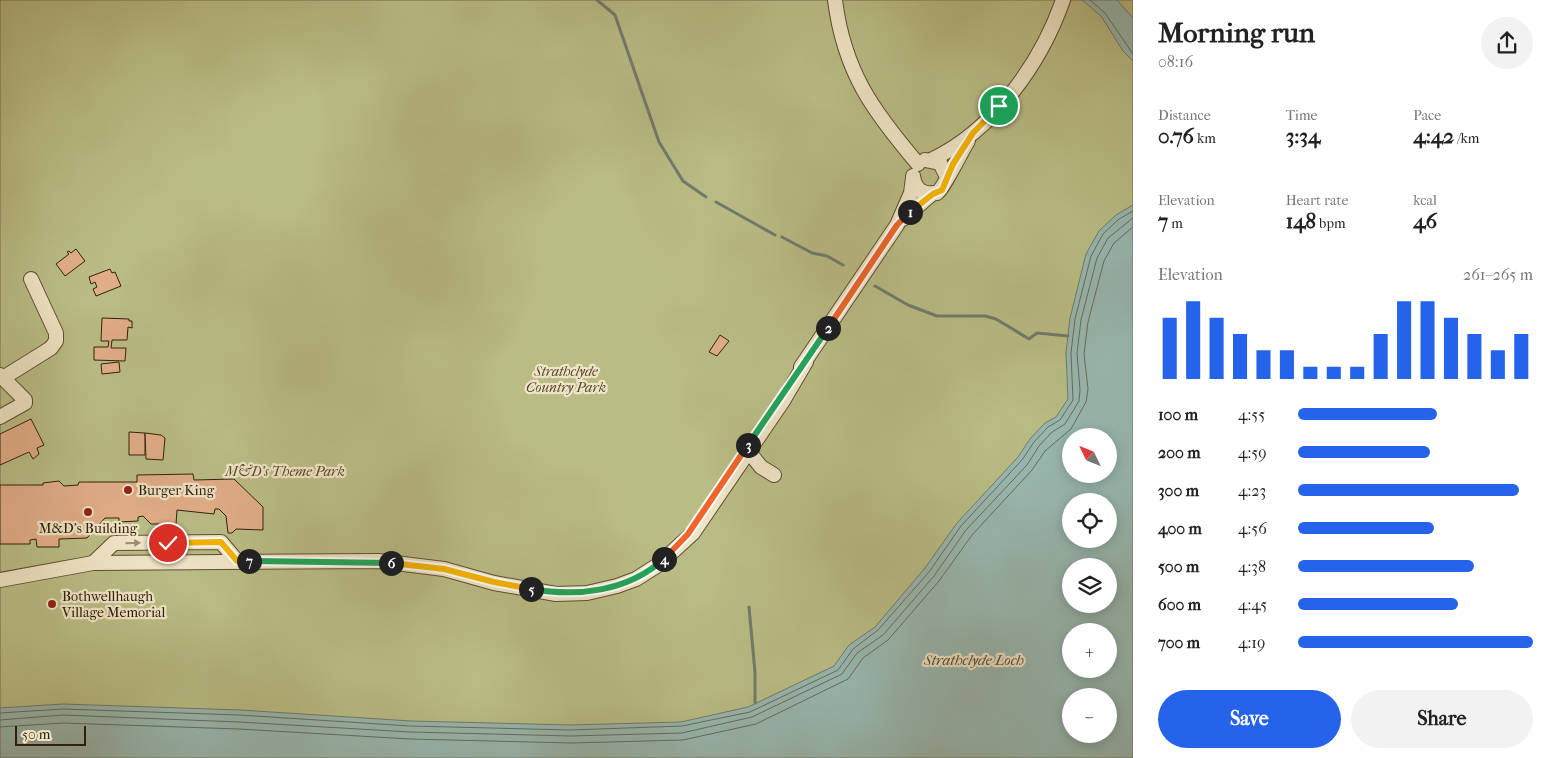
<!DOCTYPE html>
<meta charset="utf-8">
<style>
:root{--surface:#fff;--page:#f2f2f2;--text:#222;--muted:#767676;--accent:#2563eb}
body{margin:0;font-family:"IM FELL French Canon",serif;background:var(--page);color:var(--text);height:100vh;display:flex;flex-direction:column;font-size:19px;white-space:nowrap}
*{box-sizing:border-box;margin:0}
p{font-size:16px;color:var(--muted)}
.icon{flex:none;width:28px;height:28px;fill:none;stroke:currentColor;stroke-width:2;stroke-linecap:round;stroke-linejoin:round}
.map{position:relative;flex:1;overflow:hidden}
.panel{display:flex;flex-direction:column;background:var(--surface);width:425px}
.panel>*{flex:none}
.needle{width:32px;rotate:313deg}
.fabs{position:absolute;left:1062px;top:428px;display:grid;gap:10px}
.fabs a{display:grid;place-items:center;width:55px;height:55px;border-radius:50%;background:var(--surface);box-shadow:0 2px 12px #0003;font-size:25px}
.scale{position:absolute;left:15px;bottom:12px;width:71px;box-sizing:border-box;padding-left:5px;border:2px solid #32200d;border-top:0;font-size:14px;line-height:18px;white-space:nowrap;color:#32200d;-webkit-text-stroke:4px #efe4c5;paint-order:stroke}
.pin{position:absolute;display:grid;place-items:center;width:42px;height:42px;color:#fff;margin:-21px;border:2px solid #fff;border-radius:50%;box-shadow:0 1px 5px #0007}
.km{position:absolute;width:25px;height:25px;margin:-12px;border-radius:50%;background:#222;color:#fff;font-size:14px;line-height:25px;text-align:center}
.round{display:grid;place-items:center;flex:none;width:52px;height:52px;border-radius:26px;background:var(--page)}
.headline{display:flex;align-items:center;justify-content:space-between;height:85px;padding:0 25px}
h1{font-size:28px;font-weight:800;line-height:38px}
.metrics{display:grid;grid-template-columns:repeat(3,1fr);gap:8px;height:85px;padding:5px 25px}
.metrics div{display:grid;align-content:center}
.metrics b{font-size:21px;font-weight:800}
.metrics small{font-size:14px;font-weight:400}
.metrics p{font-size:14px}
.chart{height:140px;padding:10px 25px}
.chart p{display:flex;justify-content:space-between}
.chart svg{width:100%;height:90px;margin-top:5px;stroke:var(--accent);stroke-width:6}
.cta{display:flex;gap:10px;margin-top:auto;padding:10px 25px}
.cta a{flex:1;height:58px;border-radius:30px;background:var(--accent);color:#fff;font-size:20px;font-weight:800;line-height:58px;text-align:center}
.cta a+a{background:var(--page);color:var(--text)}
ul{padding:0 25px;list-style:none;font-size:16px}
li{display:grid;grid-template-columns:80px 60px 1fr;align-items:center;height:38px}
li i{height:12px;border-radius:6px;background:var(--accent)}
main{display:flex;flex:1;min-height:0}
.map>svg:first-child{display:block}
.green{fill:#b9bc84;stroke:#766e48;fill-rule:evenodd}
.water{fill:#98b7af;stroke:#6f7b6e;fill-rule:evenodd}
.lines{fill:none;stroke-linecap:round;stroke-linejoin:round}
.shore{stroke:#656c5e;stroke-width:1}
.stream{stroke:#6f7b6e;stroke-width:3}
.building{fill:#e0ad87;stroke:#32200d}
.minor-casing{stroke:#5f4d33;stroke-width:16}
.minor{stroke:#efe4c5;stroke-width:14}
.oneway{fill:#9a8c72}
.split-1-casing{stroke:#fff;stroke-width:10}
.split-2-casing{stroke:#fff;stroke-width:10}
.split-3-casing{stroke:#fff;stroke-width:10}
.split-4-casing{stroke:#fff;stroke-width:10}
.split-5-casing{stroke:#fff;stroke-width:10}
.split-6-casing{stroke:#fff;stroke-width:10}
.split-7-casing{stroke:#fff;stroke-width:10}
.split-8-casing{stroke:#fff;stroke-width:10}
.split-1{stroke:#f5b400;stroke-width:6}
.split-2{stroke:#f0652b;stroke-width:6}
.split-3{stroke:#22a559;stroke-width:6}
.split-4{stroke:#f0652b;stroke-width:6}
.split-5{stroke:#22a559;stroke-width:6}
.split-6{stroke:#f5b400;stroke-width:6}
.split-7{stroke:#22a559;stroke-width:6}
.split-8{stroke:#f5b400;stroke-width:6}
.poi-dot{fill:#8f2418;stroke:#efe4c5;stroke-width:2}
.labels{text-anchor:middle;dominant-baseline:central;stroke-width:4.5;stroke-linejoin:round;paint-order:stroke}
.park-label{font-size:14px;font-style:italic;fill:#54472b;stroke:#efe4c5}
.poi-label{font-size:14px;fill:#32200d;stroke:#efe4c5;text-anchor:start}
.water-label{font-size:15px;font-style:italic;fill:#514d3e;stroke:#efe4c5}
</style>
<main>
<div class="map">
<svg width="1133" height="758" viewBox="0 0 1133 758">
<rect width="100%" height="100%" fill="#e6d5a6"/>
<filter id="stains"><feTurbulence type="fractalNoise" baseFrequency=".004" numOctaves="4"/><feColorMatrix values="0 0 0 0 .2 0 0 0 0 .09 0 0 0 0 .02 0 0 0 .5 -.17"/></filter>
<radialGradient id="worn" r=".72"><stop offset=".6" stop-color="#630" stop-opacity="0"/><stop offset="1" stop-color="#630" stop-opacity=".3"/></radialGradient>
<path class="green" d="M 0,0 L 1133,0 L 1133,758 L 0,758 ZM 1071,436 L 1109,436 L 1109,474 L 1071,474 ZM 1071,501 L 1109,501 L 1109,539 L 1071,539 ZM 1071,566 L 1109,566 L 1109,604 L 1071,604 ZM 1071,631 L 1109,631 L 1109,669 L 1071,669 ZM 1071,696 L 1109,696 L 1109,734 L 1071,734 Z"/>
<g class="water">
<path d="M 1082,0 L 1117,0 L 1133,18 L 1133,61 L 1123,51 L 1101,16 Z"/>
<path d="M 1133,205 L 1133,758 L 0,758 L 0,708 L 63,704 L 240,710 L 411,721 L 571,725 L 681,722 L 748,707 L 834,666 L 849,645 L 875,627 L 925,568 L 957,523 L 1018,457 L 1030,439 L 1045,423 L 1056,417 L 1068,399 L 1066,353 L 1070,318 L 1086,254 L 1099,231 L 1116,215 ZM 1071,436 L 1109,436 L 1109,474 L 1071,474 ZM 1071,501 L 1109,501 L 1109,539 L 1071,539 ZM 1109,566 L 1109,604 L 1071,604 L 1071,566 ZM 1071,631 L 1109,631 L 1109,669 L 1071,669 ZM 1071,696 L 1109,696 L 1109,734 L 1071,734 Z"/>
</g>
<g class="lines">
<g class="shore">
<path d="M 1090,0 L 1105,13 L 1133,54"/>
<path d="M 0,713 L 63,709 L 239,715 L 410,726 L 571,730 L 682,726 L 750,712 L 838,670 L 853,649 L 878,630 L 929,572 L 961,526 L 1022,460 L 1034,442 L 1048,427 L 1060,420 L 1073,400 L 1071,353 L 1075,319 L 1091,256 L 1103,234 L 1119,219 L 1133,211"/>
<path d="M 0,720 L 63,715 L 239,722 L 410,732 L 571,736 L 682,733 L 752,717 L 842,674 L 857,653 L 883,635 L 934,576 L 966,530 L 1027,465 L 1039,446 L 1052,432 L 1065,424 L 1079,401 L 1080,390 L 1077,353 L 1081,320 L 1097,258 L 1108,238 L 1133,218"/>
<path d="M 0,727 L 63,723 L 239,729 L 410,739 L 571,743 L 683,740 L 756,724 L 848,679 L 863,658 L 888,640 L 939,581 L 972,535 L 1032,470 L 1045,451 L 1071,429 L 1086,402 L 1088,389 L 1084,354 L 1088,322 L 1104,261 L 1114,243 L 1133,227"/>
</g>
<g class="stream">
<path d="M 597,0 L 615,15 L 659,142 L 683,181 L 706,197"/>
<path d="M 716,202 L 775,235"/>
<path d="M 782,237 L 812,253 L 827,256 L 843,265"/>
<path d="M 875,286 L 908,305 L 937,316 L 985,316 L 996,319 L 1029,339 L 1037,333 L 1068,336"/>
<path d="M 749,607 L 755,672 L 755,703"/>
</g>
</g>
<g class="building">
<path d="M 76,249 L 85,261 L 65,276 L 56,264 L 69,254 L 67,252 L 69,251 L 71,253 Z"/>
<path d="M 110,269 L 112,273 L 115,272 L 121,286 L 96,296 L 93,289 L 97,287 L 95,282 L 91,284 L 89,277 Z"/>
<path d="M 102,318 L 129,319 L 129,321 L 132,321 L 132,328 L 128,327 L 127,340 L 112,340 L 111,348 L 126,348 L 125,361 L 94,360 L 94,347 L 108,347 L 109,341 L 101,341 Z"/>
<path d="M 720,335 L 729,341 L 717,356 L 709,352 Z"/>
<path d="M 119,362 L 120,372 L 102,374 L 101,364 Z"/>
<path d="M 31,419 L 44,445 L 37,448 L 39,454 L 33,459 L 29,452 L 0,465 L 0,434 Z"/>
<path d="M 129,432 L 145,433 L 145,455 L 129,455 Z"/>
<path d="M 145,433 L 161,435 L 165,438 L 163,460 L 146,459 Z"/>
<path d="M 193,474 L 194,480 L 234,479 L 263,507 L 263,530 L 236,529 L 232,533 L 228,533 L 226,516 L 219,509 L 215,509 L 214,514 L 177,510 L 176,524 L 151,524 L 143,516 L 138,517 L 138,521 L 119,522 L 119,518 L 105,518 L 87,538 L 59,539 L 59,547 L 37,547 L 36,539 L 30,540 L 30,544 L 0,544 L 0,485 L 43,485 L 43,483 L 59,481 L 64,486 L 78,485 L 79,482 L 137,482 L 137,475 Z"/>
</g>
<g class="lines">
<defs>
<g id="minor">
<path d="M 835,0 C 844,72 873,111 918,164"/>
<path d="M 925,160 L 940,163 L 947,177"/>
<path d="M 931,160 C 993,131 1041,63 1063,0"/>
<path d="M 913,176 C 915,190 923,195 937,193 C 944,188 961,152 968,141"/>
<path d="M 903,219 L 933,193"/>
<path d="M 801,367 L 897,225 L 911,193 L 913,178"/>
<path d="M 0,375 L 25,400 L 25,403 L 0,417"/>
<path d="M 3,378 L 51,348 L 56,341 L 56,333 L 31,279"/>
<path d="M 749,452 L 761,467 L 774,475"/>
<path d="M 93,563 L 114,543 L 221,542 L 237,561"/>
<path d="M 0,580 L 93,563 L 379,561 L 444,569 L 494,583 L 556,594 L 587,593 L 617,586 L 636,579 L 658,565 L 693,533 L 783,401 L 806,362"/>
</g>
</defs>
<use href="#minor" class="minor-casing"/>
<use href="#minor" class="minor"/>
</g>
<defs><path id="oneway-solid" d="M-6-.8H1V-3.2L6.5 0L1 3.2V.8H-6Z" transform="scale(1.25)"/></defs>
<use class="oneway" href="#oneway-solid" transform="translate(133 543) rotate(-1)"/>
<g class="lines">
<defs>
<path id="split-1" d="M 910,212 L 933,194 L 942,190 L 953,164 L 973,133 L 999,106"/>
<path id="split-2" d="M 828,328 L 897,225 L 910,212"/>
<path id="split-3" d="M 748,445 L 828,328"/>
<path id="split-4" d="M 664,559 L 688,534 L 748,445"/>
<path id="split-5" d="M 531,589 C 577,597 627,592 664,559"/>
<path id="split-6" d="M 391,563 L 444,569 L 494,582 L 531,589"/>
<path id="split-7" d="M 249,561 L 391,563"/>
<path id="split-8" d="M 168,543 L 221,542 L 237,561 L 249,561"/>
</defs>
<use href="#split-1" class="split-1-casing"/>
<use href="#split-2" class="split-2-casing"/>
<use href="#split-3" class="split-3-casing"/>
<use href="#split-4" class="split-4-casing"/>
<use href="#split-5" class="split-5-casing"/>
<use href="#split-6" class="split-6-casing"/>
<use href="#split-7" class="split-7-casing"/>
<use href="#split-8" class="split-8-casing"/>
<use href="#split-1" class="split-1"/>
<use href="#split-2" class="split-2"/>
<use href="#split-3" class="split-3"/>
<use href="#split-4" class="split-4"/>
<use href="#split-5" class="split-5"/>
<use href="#split-6" class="split-6"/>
<use href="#split-7" class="split-7"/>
<use href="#split-8" class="split-8"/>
</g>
<g class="poi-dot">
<circle cx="128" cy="490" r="5"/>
<circle cx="88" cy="512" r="5"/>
<circle cx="52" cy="604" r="5"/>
</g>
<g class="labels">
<g class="park-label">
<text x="566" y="371">Strathclyde<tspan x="566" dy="16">Country Park</tspan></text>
<text x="285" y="471">M&amp;D's Theme Park</text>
</g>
<g class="poi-label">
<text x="138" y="490">Burger King</text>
<text x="88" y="528" text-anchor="middle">M&amp;D's Building</text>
<text x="62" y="596">Bothwellhaugh<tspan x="62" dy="16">Village Memorial</tspan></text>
</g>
<g class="water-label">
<text x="974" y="660">Strathclyde Loch</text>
</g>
</g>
<rect width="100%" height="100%" filter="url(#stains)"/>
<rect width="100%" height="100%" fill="url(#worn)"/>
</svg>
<div class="fabs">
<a><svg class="needle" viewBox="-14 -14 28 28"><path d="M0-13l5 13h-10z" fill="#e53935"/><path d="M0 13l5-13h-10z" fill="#767676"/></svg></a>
<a><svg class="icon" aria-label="locate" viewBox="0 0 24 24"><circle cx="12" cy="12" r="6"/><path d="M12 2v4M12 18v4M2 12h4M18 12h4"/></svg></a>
<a><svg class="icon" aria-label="layers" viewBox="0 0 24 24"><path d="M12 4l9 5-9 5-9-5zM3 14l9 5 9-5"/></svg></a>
<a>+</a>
<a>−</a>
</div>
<div class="scale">50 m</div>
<div class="pin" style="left:999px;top:106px;background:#1e9e55"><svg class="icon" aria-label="arrive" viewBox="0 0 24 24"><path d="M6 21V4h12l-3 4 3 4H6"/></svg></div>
<div class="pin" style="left:168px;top:543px;background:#d93025"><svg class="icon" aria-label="check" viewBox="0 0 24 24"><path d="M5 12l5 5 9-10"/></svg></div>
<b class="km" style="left:910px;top:212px">1</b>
<b class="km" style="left:828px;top:328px">2</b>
<b class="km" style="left:748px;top:445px">3</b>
<b class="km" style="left:664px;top:559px">4</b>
<b class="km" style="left:531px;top:589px">5</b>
<b class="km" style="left:391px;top:563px">6</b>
<b class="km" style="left:249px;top:561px">7</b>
</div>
<section class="panel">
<div class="headline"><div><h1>Morning run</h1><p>08:16</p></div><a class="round"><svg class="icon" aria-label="share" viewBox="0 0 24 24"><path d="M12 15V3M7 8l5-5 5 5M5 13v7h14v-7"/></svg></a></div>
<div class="metrics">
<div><p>Distance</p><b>0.76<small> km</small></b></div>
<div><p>Time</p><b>3:34</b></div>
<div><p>Pace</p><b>4:42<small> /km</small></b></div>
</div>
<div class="metrics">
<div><p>Elevation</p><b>7<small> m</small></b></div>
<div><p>Heart rate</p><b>148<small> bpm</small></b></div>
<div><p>kcal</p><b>46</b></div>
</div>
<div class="chart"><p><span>Elevation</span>261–265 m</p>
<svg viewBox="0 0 160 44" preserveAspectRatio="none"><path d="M5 44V14M15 44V6M25 44V14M35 44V22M45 44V30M55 44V30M65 44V38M75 44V38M85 44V38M95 44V22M105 44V6M115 44V6M125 44V14M135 44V22M145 44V30M155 44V22"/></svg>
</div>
<ul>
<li><b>100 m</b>4:55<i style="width:59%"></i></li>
<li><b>200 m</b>4:59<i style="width:56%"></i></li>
<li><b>300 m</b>4:23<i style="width:94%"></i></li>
<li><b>400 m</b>4:56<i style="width:58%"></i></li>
<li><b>500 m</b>4:38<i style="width:75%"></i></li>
<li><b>600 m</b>4:45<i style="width:68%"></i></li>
<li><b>700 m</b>4:19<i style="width:100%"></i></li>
</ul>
<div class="cta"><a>Save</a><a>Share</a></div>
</section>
</main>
